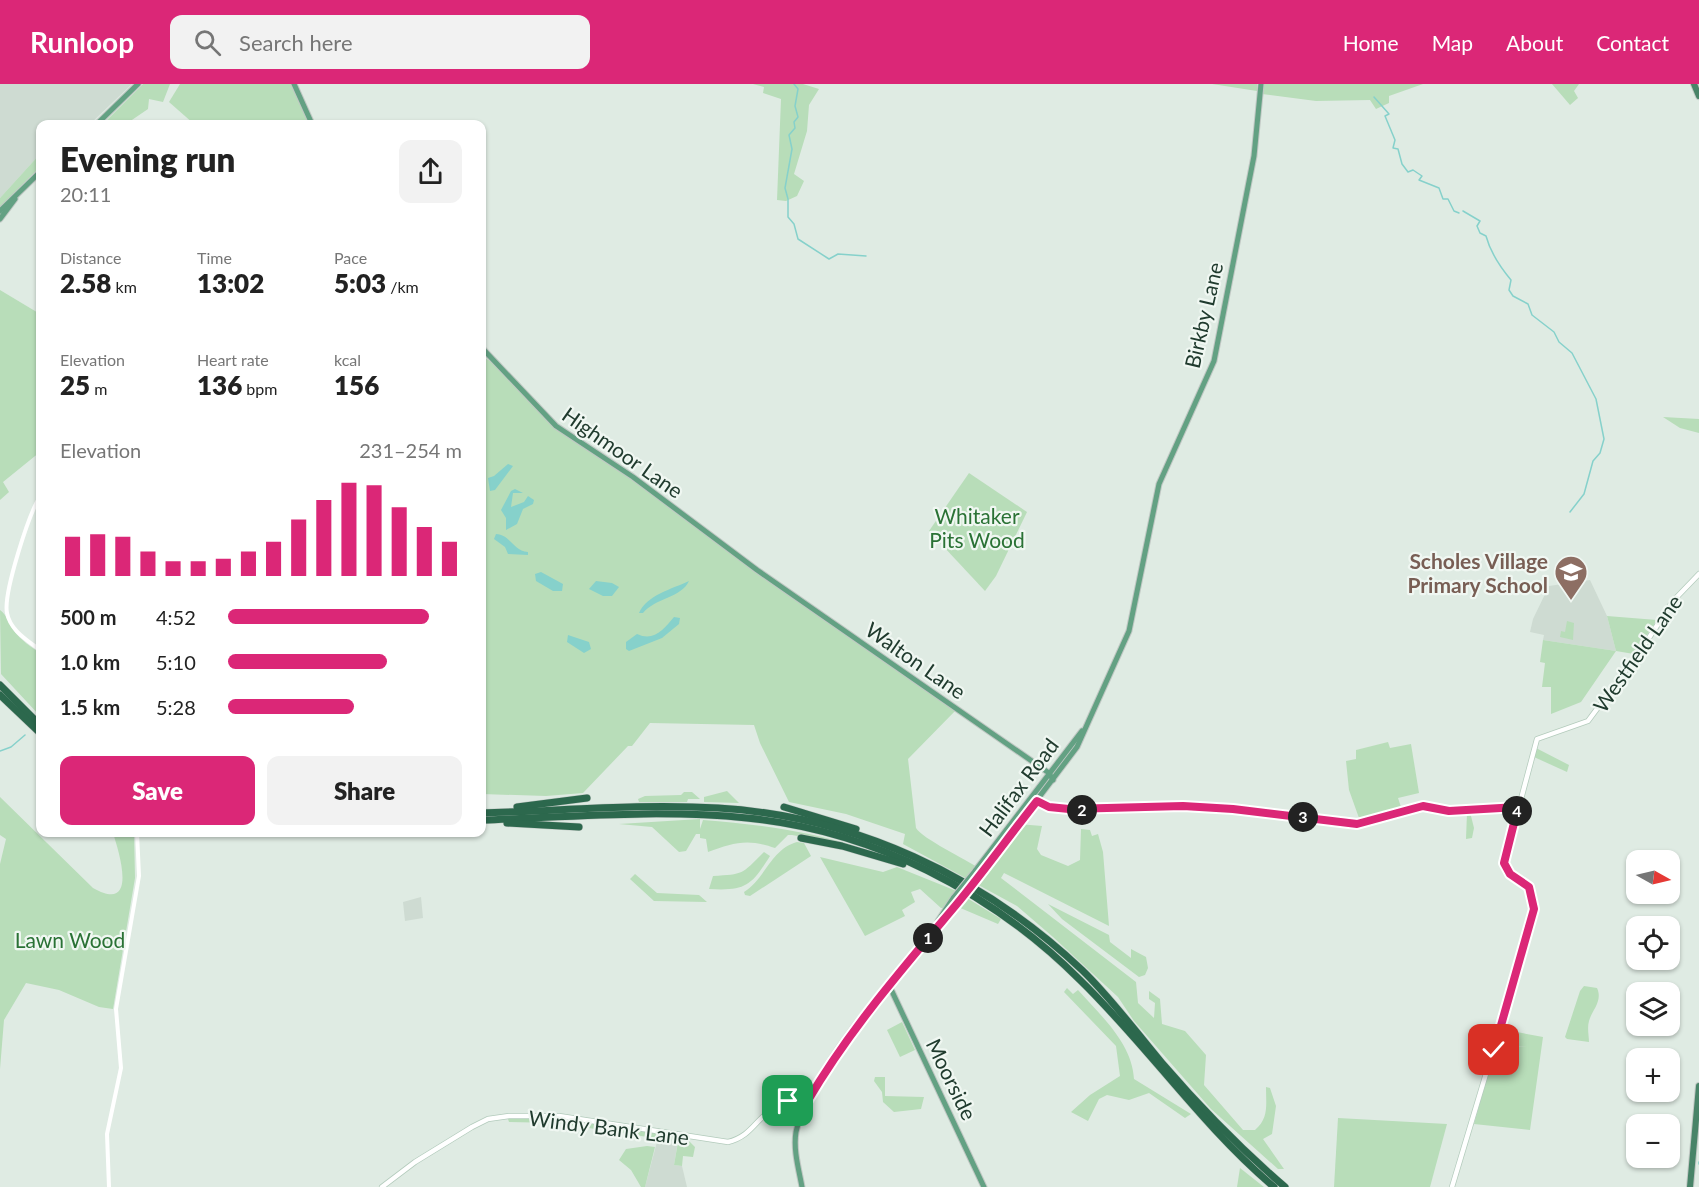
<!DOCTYPE html>
<meta charset="utf-8">
<style>
:root{--surface:#fff;--page:#f2f2f2;--text:#222;--muted:#767676;--accent:#db2777}
body{margin:0;font-family:Lato,sans-serif;background:var(--page);color:var(--text);height:100vh;display:flex;flex-direction:column;font-size:22px;white-space:nowrap}
*{box-sizing:border-box;margin:0}
p{font-size:20px;color:var(--muted)}
.icon{flex:none;width:33px;height:33px;fill:none;stroke:currentColor;stroke-width:2;stroke-linecap:round;stroke-linejoin:round}
.map{position:relative;flex:1;overflow:hidden}
.details{position:absolute;left:36px;top:36px;width:450px;height:717px;display:flex;flex-direction:column;background:var(--surface);border-radius:12px;box-shadow:0 2px 4px #0004}
.details>*{flex:none}
.needle{width:39px;rotate:98deg}
.tools{position:absolute;left:1626px;top:766px;display:grid;gap:12px}
.tools a{display:grid;place-items:center;width:54px;height:54px;border-radius:12px;background:var(--surface);box-shadow:0 2px 4px #0004;font-size:30px}
.pin{position:absolute;display:grid;place-items:center;width:51px;height:51px;color:#fff;margin:-26px;border-radius:12px;box-shadow:0 3px 9px #0006}
.km{position:absolute;width:30px;height:30px;margin:-15px;border-radius:50%;background:#222;color:#fff;font-size:16px;line-height:30px;text-align:center}
.round{display:grid;place-items:center;flex:none;width:63px;height:63px;border-radius:12px;background:var(--page)}
.summary{display:flex;align-items:center;justify-content:space-between;height:102px;padding:0 24px}
h1{font-size:33px;font-weight:800;line-height:45px}
.figures{display:grid;grid-template-columns:repeat(3,1fr);gap:9px;height:102px;padding:6px 24px}
.figures div{display:grid;align-content:center}
.figures b{font-size:26px;font-weight:800}
.figures small{font-size:16px;font-weight:400}
.figures p{font-size:16px}
.chart{height:168px;padding:12px 24px}
.chart p{display:flex;justify-content:space-between}
.chart svg{width:100%;height:108px;margin-top:6px;stroke:var(--accent);stroke-width:6}
.primary-button{display:flex;gap:12px;margin-top:auto;padding:12px 24px}
.primary-button a{flex:1;height:69px;border-radius:12px;background:var(--accent);color:#fff;font-size:24px;font-weight:800;line-height:69px;text-align:center}
.primary-button a+a{background:var(--page);color:var(--text)}
ul{padding:0 24px;list-style:none;font-size:20px}
li{display:grid;grid-template-columns:96px 72px 1fr;align-items:center;height:45px}
li i{height:15px;border-radius:8px;background:var(--accent)}
header{display:flex;align-items:center;gap:36px;box-sizing:border-box;height:84px;padding:0 30px;background:var(--accent);color:#fff}
header strong{font-size:28px}
nav{display:flex;gap:33px;margin-inline-start:auto;font-size:21px}
.search{width:420px;height:54px;background:var(--page);display:flex;align-items:center;gap:15px;box-sizing:border-box;padding:0 21px;border-radius:12px;color:var(--muted);font-size:22px}
.map>svg:first-child{display:block}
.built{fill:#cedbd2}
.green{fill:#b8ddb9}
.water{fill:#86d1cb}
.lines{fill:none;stroke-linecap:round;stroke-linejoin:round}
.stream{stroke:#86d1cb;stroke-width:1.5}
.secondary-casing{stroke:#b3cbbc;stroke-width:6}
.primary-casing{stroke:#c1c8c4;stroke-width:7}
.trunk-casing{stroke:#c1c8c4;stroke-width:8}
.motorway-casing{stroke:#c1c8c4;stroke-width:8}
.tertiary{stroke:#fff;stroke-width:4}
.secondary{stroke:#fff;stroke-width:4.5}
.primary{stroke:#63a183;stroke-width:5}
.trunk{stroke:#488468;stroke-width:6}
.motorway{stroke:#2c684d;stroke-width:7}
.primary-bridge-casing{stroke:#c1c8c4;stroke-width:7;stroke-linecap:butt}
.primary-bridge{stroke:#63a183;stroke-width:5}
.route-casing{stroke:#fff;stroke-width:12}
.route{stroke:#db2777;stroke-width:8}
.labels{text-anchor:middle;dominant-baseline:central;stroke-width:4.5;stroke-linejoin:round;paint-order:stroke}
.street-label{font-size:21px;fill:#203b2e;stroke:#f0f7f2}
.park-label{font-size:21px;fill:#2a7235;stroke:#f0f7f2}
.education-label{font-size:21px;font-weight:bold;fill:#785e54;stroke:#f0f7f2;text-anchor:end}
</style>
<header>
<strong>Runloop</strong>
<div class="search"><svg class="icon" aria-label="search" viewBox="0 0 24 24"><circle cx="10" cy="10" r="6"/><path d="M15 15l6 6"/></svg>Search here</div>
<nav><a>Home</a><a>Map</a><a>About</a><a>Contact</a></nav>
</header>
<div class="map">
<svg width="1699" height="1103" viewBox="0 0 1699 1103">
<rect width="100%" height="100%" fill="#dfebe3"/>
<g class="built">
<path d="M 0,0 L 132,0 L 90,40 L 40,40 L 40,70 L 0,114 Z"/>
<path d="M 1590,496 L 1607,532 L 1616,567 L 1543,556 L 1544,551 L 1530,548 L 1533,535 L 1549,502 Z"/>
<path d="M 421,813 L 423,834 L 405,837 L 403,818 Z"/>
<path d="M 658,1054 L 678,1057 L 674,1081 L 682,1082 L 687,1103 L 645,1103 Z"/>
</g>
<g class="green">
<path d="M 143,0 L 170,0 L 163,18 L 149,15 L 148,25 L 126,40 L 103,40 Z"/>
<path d="M 180,0 L 294,0 L 312,40 L 194,40 L 169,18 Z"/>
<path d="M 753,0 L 803,0 L 819,5 L 809,21 L 807,47 L 794,90 L 804,97 L 797,112 L 786,117 L 777,116 L 781,15 L 763,9 L 764,3 Z"/>
<path d="M 1212,0 L 1257,0 L 1257,7 Z"/>
<path d="M 1264,0 L 1423,0 L 1389,12 L 1389,19 L 1376,25 L 1370,16 L 1316,17 L 1262,10 Z"/>
<path d="M 1552,0 L 1579,0 L 1574,7 L 1578,14 L 1570,21 Z"/>
<path d="M 40,70 L 40,83 L 0,123 L 0,114 Z"/>
<path d="M 0,206 L 40,230 L 40,368 L 3,398 L 9,408 L 0,416 Z"/>
<path d="M 482,272 L 498,282 L 538,327 L 757,486 L 957,625 L 908,675 L 916,744 C 923,755 965,775 979,784 L 1032,718 L 981,786 L 1018,740 L 1042,742 L 1037,765 L 1041,771 L 1068,782 L 1080,776 L 1081,745 L 1090,746 L 1092,752 L 1098,750 L 1103,768 L 1109,842 L 1004,789 L 1001,794 L 1136,898 L 1138,919 L 1154,934 L 1155,919 L 1149,915 L 1149,907 L 1160,915 L 1162,940 L 1185,947 L 1206,971 L 1204,1001 L 1243,1046 L 1255,1046 C 1269,1034 1266,1021 1266,1003 L 1270,1004 L 1276,1022 L 1272,1050 L 1263,1055 L 1284,1085 L 1278,1085 L 1211,1025 L 1134,937 L 1118,913 L 1053,853 L 1017,822 L 903,760 L 905,750 L 846,730 L 789,718 L 760,659 L 754,641 L 650,639 L 632,662 L 628,662 L 583,709 L 546,712 L 482,710 Z"/>
<path d="M 1663,333 L 1699,335 L 1699,349 L 1680,344 Z"/>
<path d="M 969,389 L 1027,428 L 996,492 L 985,507 L 929,447 Z"/>
<path d="M 0,526 C 8,532 8,539 14,547 C 21,556 31,563 40,569 L 40,632 L 1,590 Z"/>
<path d="M 1607,532 L 1657,536 L 1634,570 L 1616,567 L 1581,618 L 1551,630 L 1551,603 L 1542,603 L 1545,579 L 1540,578 L 1543,556 L 1616,567 Z"/>
<path d="M 1567,537 L 1574,539 L 1573,556 L 1560,553 L 1561,547 L 1565,548 Z"/>
<path d="M 1388,658 L 1390,664 L 1411,660 L 1419,709 L 1398,714 L 1402,726 L 1369,735 L 1359,734 L 1349,706 L 1346,677 L 1356,675 L 1356,666 Z"/>
<path d="M 1536,664 L 1569,681 L 1567,688 L 1534,673 Z"/>
<path d="M 727,707 L 739,719 L 704,718 L 704,713 Z"/>
<path d="M 684,708 L 692,708 L 700,715 L 688,715 L 687,718 L 639,718 L 638,715 L 645,712 L 681,711 Z"/>
<path d="M 0,713 L 93,804 C 139,830 119,768 113,749 L 134,749 L 135,794 L 113,925 L 99,923 L 59,906 L 26,899 L 4,936 L 0,985 L 0,780 L 6,755 L 0,751 Z"/>
<path d="M 1470,728 L 1474,744 L 1472,754 L 1466,755 L 1467,729 Z"/>
<path d="M 700,735 L 700,745 L 703,736 C 756,740 807,747 858,763 L 792,751 L 788,751 L 775,764 C 747,754 733,759 708,768 L 706,755 L 700,754 L 700,750 L 696,750 L 686,767 L 679,768 L 652,743 L 619,740 Z"/>
<path d="M 797,758 L 804,759 L 811,772 L 750,812 L 745,811 L 744,808 C 765,795 771,765 797,758 Z"/>
<path d="M 764,768 L 770,772 C 751,802 746,807 709,805 L 713,792 C 744,790 741,791 764,768 Z"/>
<path d="M 820,773 L 883,788 L 897,783 L 954,806 L 1001,835 L 998,840 L 958,823 L 941,824 L 920,805 L 911,808 L 915,818 L 902,826 L 905,832 L 865,852 Z"/>
<path d="M 635,790 L 657,809 L 699,811 L 707,818 L 654,817 L 630,795 Z"/>
<path d="M 1048,820 L 1109,851 L 1110,858 L 1131,874 L 1131,865 L 1146,873 L 1148,884 L 1145,891 L 1139,893 L 1062,835 Z"/>
<path d="M 1584,902 L 1597,904 C 1603,917 1592,926 1589,937 C 1587,944 1589,952 1589,958 L 1567,955 L 1565,953 L 1580,907 Z"/>
<path d="M 1067,904 L 1073,910 L 1078,906 C 1101,932 1132,959 1134,995 L 1191,1030 L 1185,1034 L 1149,1009 L 1129,1016 L 1107,1011 L 1099,1015 L 1088,1037 L 1071,1028 L 1090,1011 L 1120,992 L 1116,962 L 1064,908 Z"/>
<path d="M 902,938 L 915,966 L 900,973 L 887,946 Z"/>
<path d="M 1501,945 L 1543,953 L 1530,1046 L 1474,1040 L 1496,962 L 1526,963 L 1497,961 Z"/>
<path d="M 875,993 L 885,993 L 885,1012 L 924,1013 L 921,1025 L 894,1028 L 883,1018 L 882,1008 L 874,997 Z"/>
<path d="M 540,1030 L 688,1053 L 688,1056 L 695,1063 L 693,1073 L 683,1072 L 682,1082 L 674,1081 L 678,1058 L 687,1059 L 556,1039 L 509,1038 L 507,1032 Z"/>
<path d="M 1338,1034 L 1447,1040 L 1430,1103 L 1334,1103 Z"/>
<path d="M 647,1062 L 655,1063 L 645,1103 L 641,1103 L 631,1086 L 619,1076 L 626,1065 Z"/>
<path d="M 1240,1084 L 1264,1103 L 1237,1103 Z"/>
</g>
<g class="water">
<path d="M 508,380 L 513,382 L 495,406 L 490,407 L 488,394 L 494,392 Z"/>
<path d="M 515,405 L 523,409 L 513,409 L 511,423 L 524,418 L 528,412 L 534,416 L 533,420 L 523,425 L 517,440 L 506,446 L 506,434 L 501,426 L 511,407 Z"/>
<path d="M 496,450 C 511,451 513,467 528,468 L 528,471 L 508,470 L 505,463 L 494,455 Z"/>
<path d="M 541,488 L 563,500 L 562,507 L 553,507 L 536,497 L 535,490 Z"/>
<path d="M 596,497 L 612,499 L 619,503 L 612,512 L 603,512 L 589,505 Z"/>
<path d="M 689,497 C 681,514 655,514 643,529 L 639,529 C 647,511 672,505 689,497 Z"/>
<path d="M 674,533 L 680,534 L 679,540 L 662,554 L 629,567 L 626,565 L 626,558 L 637,550 C 654,558 664,545 674,533 Z"/>
<path d="M 568,551 L 589,558 L 591,565 L 584,569 L 567,558 Z"/>
</g>
<g class="lines">
<g class="stream">
<path d="M 794,0 L 798,5 L 795,22 L 798,33 L 794,38 L 795,44 L 789,51 L 792,65 L 785,104 L 788,115 L 788,133 L 794,140 L 798,155 L 829,175 L 838,170 L 866,172"/>
<path d="M 1374,13 L 1389,30 L 1385,32 L 1395,56 L 1393,64 L 1398,65 L 1402,80 L 1408,88 L 1413,86 L 1422,92 L 1419,96 L 1439,104 L 1443,115 L 1448,115 L 1454,127 L 1459,129"/>
<path d="M 1463,127 L 1480,137 L 1477,142 L 1480,149 L 1486,152 C 1490,167 1501,184 1511,196 L 1509,206 L 1513,212 L 1528,220 L 1532,231 L 1554,248 L 1559,258 L 1572,269 L 1596,315 L 1604,355 L 1600,369 L 1593,377 L 1584,410 L 1570,428"/>
<path d="M 0,667 L 11,663 L 25,651"/>
<path d="M 1699,1078 L 1699,1080"/>
</g>
<defs>
<g id="secondary">
<path d="M 1035,715 L 1049,723 L 1069,725 L 1183,722 L 1233,725 L 1357,740 L 1423,722 L 1449,727 L 1518,723"/>
<path d="M 382,1103 L 415,1078 L 472,1043 L 488,1035 L 509,1032 L 559,1032 L 728,1058 C 762,1050 756,1016 807,1018"/>
<path d="M 1452,1103 L 1533,833 C 1538,795 1516,805 1504,779 L 1537,655 L 1588,637 L 1643,563 L 1673,517 L 1699,490"/>
</g>
<g id="primary">
<path d="M 294,0 L 312,40"/>
<path d="M 97,40 L 138,0"/>
<path d="M 0,127 L 40,88"/>
<path d="M 0,135 L 15,115"/>
<path d="M 482,264 L 556,342 L 633,393 L 757,486 L 1049,689 L 1053,696"/>
<path d="M 975,787 L 1082,647"/>
<path d="M 980,791 L 1077,663 L 1129,547 L 1159,400 L 1214,277 L 1254,72 L 1261,0"/>
<path d="M 938,837 L 954,813"/>
<path d="M 889,901 L 984,1103"/>
<path d="M 802,1103 C 799,1086 793,1066 796,1048 C 810,980 914,871 960,816"/>
</g>
<g id="trunk">
<path d="M 1694,0 L 1699,12"/>
<path d="M 1690,1103 L 1699,1002"/>
</g>
<g id="motorway">
<path d="M 0,601 L 40,641"/>
<path d="M 0,611 L 39,648"/>
<path d="M 517,723 L 587,714"/>
<path d="M 784,723 L 856,745"/>
<path d="M 482,729 C 560,727 640,719 718,724 C 854,732 983,792 1082,886 C 1111,914 1136,948 1162,979 C 1200,1023 1241,1065 1285,1103"/>
<path d="M 482,736 C 569,733 659,725 747,734 C 872,746 992,808 1080,896 C 1148,962 1201,1041 1274,1103"/>
<path d="M 507,739 L 579,743"/>
<path d="M 801,754 L 842,762 L 903,780"/>
</g>
</defs>
<use href="#secondary" class="secondary-casing"/>
<use href="#primary" class="primary-casing"/>
<use href="#trunk" class="trunk-casing"/>
<use href="#motorway" class="motorway-casing"/>
<g class="tertiary">
<path d="M 40,413 C 29,429 3,510 7,529 C 10,546 27,556 40,566"/>
<path d="M 109,1103 L 107,1050 L 121,984 L 116,925 L 139,792 L 137,748"/>
</g>
<use href="#secondary" class="secondary"/>
<use href="#primary" class="primary"/>
<use href="#trunk" class="trunk"/>
<use href="#motorway" class="motorway"/>
<defs>
<g id="primary-bridge">
<path d="M 954,813 L 975,787"/>
<path d="M 960,816 L 980,791"/>
</g>
</defs>
<use href="#primary-bridge" class="primary-bridge-casing"/>
<use href="#primary-bridge" class="primary-bridge"/>
</g>
<g class="lines">
<defs>
<path id="route" d="M 788,1017 L 807,1018 C 849,946 903,884 956,821 C 984,787 1010,751 1037,717 L 1049,723 L 1069,725 L 1183,722 L 1233,725 L 1357,740 L 1423,722 L 1449,727 L 1518,723 L 1504,779 L 1510,790 L 1529,803 L 1534,825 L 1494,966"/>
</defs>
<use href="#route" class="route-casing"/>
<use href="#route" class="route"/>
</g>
<defs>
<symbol id="school-pin" viewBox="-11 -11 22 30"><path d="M0 17L-7.5 6A9.5 9.5 0 1 1 7.5 6Z" fill="#8d6e63" stroke="#f0f7f2"/><path d="M0-5L7-2L0 1L-7-2ZM-4 1L0 2.5L4 1V4Q0 6-4 4Z" fill="#fff"/></symbol>
</defs>
<g fill-rule="evenodd">
<use href="#school-pin" x="1552" y="469" width="38" height="52"/>
</g>
<g class="labels">
<g class="street-label">
<text transform="translate(1203 231) rotate(-77)">Birkby Lane</text>
<text transform="translate(623 368) rotate(35)">Highmoor Lane</text>
<text transform="translate(1637 569) rotate(-55)">Westfield Lane</text>
<text transform="translate(916 576) rotate(35)">Walton Lane</text>
<text transform="translate(1018 703) rotate(-53)">Halifax Road</text>
<text transform="translate(952 995) rotate(64)">Moorside</text>
<text transform="translate(609 1043) rotate(7)">Windy Bank Lane</text>
</g>
<g class="park-label">
<text x="977" y="431">Whitaker<tspan x="977" dy="24">Pits Wood</tspan></text>
<text x="70" y="855">Lawn Wood</text>
</g>
<g class="education-label">
<text x="1548" y="476">Scholes Village<tspan x="1548" dy="24">Primary School</tspan></text>
</g>
</g>
</svg>
<div class="tools">
<a><svg class="needle" viewBox="-14 -14 28 28"><path d="M0-13l5 13h-10z" fill="#e53935"/><path d="M0 13l5-13h-10z" fill="#767676"/></svg></a>
<a><svg class="icon" aria-label="locate" viewBox="0 0 24 24"><circle cx="12" cy="12" r="6"/><path d="M12 2v4M12 18v4M2 12h4M18 12h4"/></svg></a>
<a><svg class="icon" aria-label="layers" viewBox="0 0 24 24"><path d="M12 4l9 5-9 5-9-5zM3 14l9 5 9-5"/></svg></a>
<a>+</a>
<a>−</a>
</div>
<div class="pin" style="left:788px;top:1017px;background:#1e9e55"><svg class="icon" aria-label="arrive" viewBox="0 0 24 24"><path d="M6 21V4h12l-3 4 3 4H6"/></svg></div>
<div class="pin" style="left:1494px;top:966px;background:#d93025"><svg class="icon" aria-label="check" viewBox="0 0 24 24"><path d="M5 12l5 5 9-10"/></svg></div>
<b class="km" style="left:928px;top:854px">1</b>
<b class="km" style="left:1082px;top:726px">2</b>
<b class="km" style="left:1303px;top:733px">3</b>
<b class="km" style="left:1517px;top:727px">4</b>
<section class="details">
<div class="summary"><div><h1>Evening run</h1><p>20:11</p></div><a class="round"><svg class="icon" aria-label="share" viewBox="0 0 24 24"><path d="M12 15V3M7 8l5-5 5 5M5 13v7h14v-7"/></svg></a></div>
<div class="figures">
<div><p>Distance</p><b>2.58<small> km</small></b></div>
<div><p>Time</p><b>13:02</b></div>
<div><p>Pace</p><b>5:03<small> /km</small></b></div>
</div>
<div class="figures">
<div><p>Elevation</p><b>25<small> m</small></b></div>
<div><p>Heart rate</p><b>136<small> bpm</small></b></div>
<div><p>kcal</p><b>156</b></div>
</div>
<div class="chart"><p><span>Elevation</span>231–254 m</p>
<svg viewBox="0 0 160 44" preserveAspectRatio="none"><path d="M5 44V28M15 44V27M25 44V28M35 44V34M45 44V38M55 44V38M65 44V37M75 44V34M85 44V30M95 44V21M105 44V13M115 44V6M125 44V7M135 44V16M145 44V24M155 44V30"/></svg>
</div>
<ul>
<li><b>500 m</b>4:52<i style="width:86%"></i></li>
<li><b>1.0 km</b>5:10<i style="width:68%"></i></li>
<li><b>1.5 km</b>5:28<i style="width:54%"></i></li>
</ul>
<div class="primary-button"><a>Save</a><a>Share</a></div>
</section>
</div>
